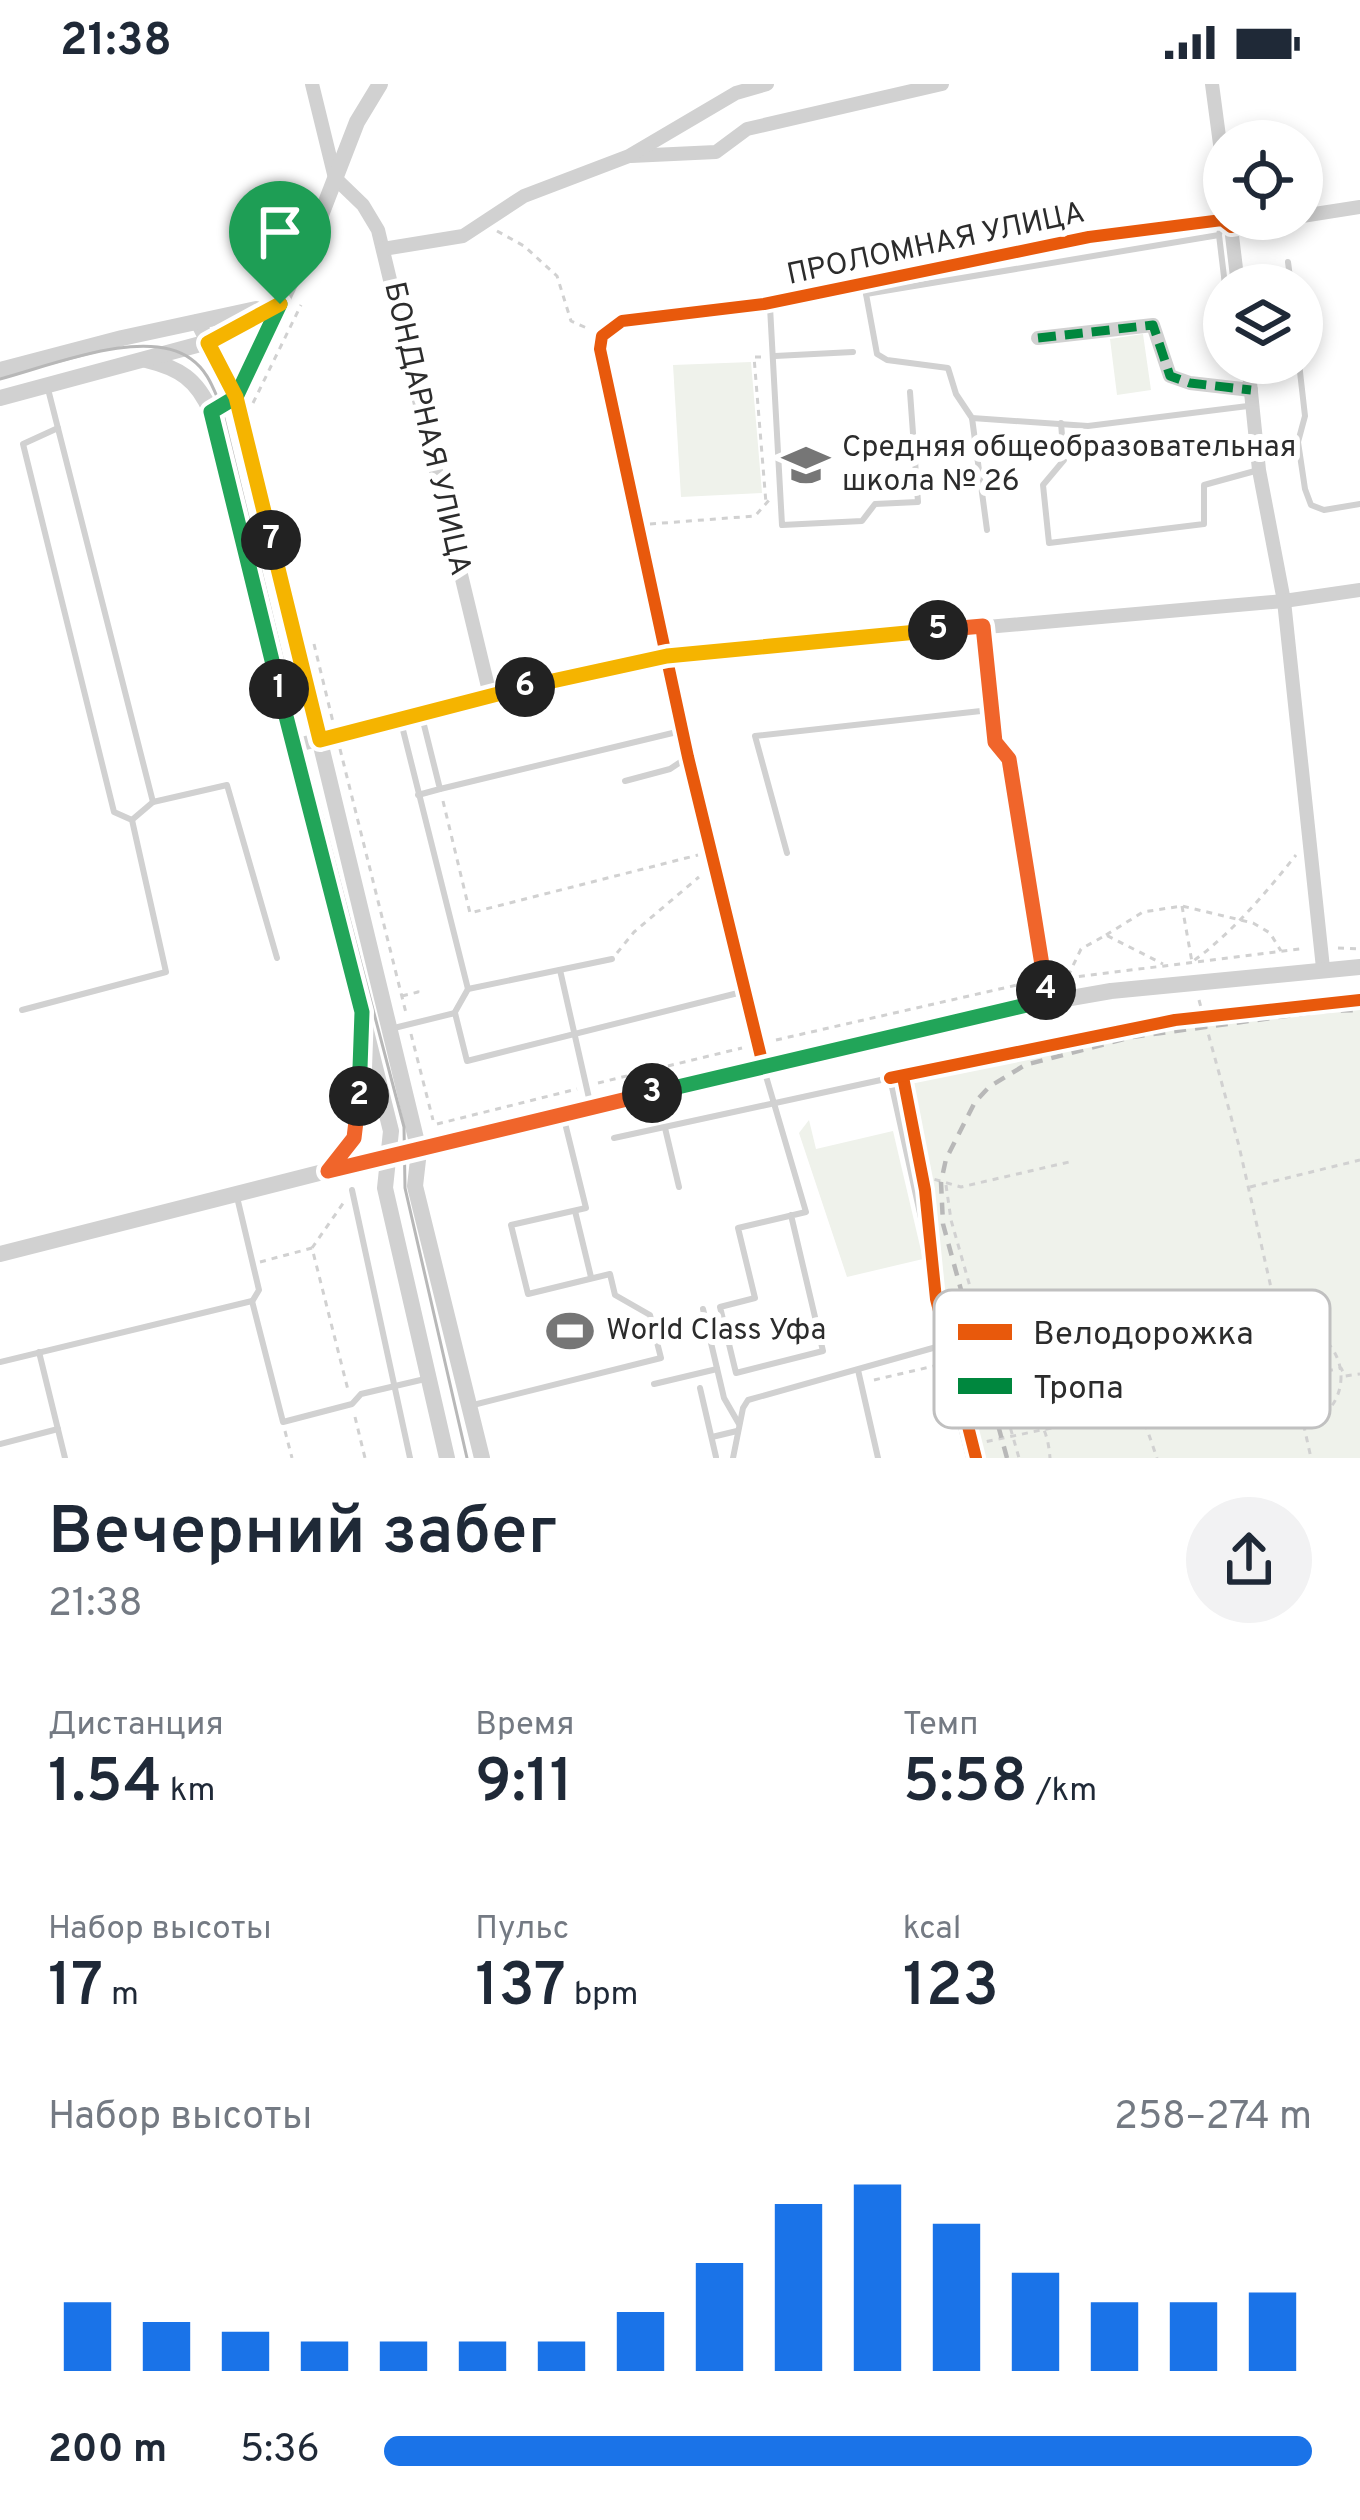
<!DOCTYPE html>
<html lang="ru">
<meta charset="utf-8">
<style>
:root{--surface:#fff;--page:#f2f2f3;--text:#1f2937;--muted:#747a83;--accent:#1a73e8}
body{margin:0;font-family:Overpass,sans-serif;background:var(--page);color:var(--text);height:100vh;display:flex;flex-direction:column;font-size:45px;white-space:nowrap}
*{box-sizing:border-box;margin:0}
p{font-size:39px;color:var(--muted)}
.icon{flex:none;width:66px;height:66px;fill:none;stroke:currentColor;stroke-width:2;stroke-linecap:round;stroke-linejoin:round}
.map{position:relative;height:1374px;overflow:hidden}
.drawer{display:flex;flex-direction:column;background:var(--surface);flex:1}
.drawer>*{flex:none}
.fabs{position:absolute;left:1203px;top:36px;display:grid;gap:24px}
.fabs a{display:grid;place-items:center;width:120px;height:120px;border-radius:50%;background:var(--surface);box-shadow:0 6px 18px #0003;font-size:60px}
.pin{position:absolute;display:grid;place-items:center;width:102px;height:102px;color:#fff;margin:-123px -51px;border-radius:50% 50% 50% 0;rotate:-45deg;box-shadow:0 0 12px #0007}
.pin .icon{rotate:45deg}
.km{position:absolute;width:60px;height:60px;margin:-30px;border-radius:50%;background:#222;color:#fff;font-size:33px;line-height:60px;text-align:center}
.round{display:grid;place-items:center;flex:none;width:126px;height:126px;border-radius:63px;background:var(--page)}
.overview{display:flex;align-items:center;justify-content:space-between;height:204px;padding:0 48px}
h1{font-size:66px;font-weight:600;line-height:90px}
.stats{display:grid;grid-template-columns:repeat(3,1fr);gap:18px;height:204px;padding:12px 48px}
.stats div{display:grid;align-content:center}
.stats b{font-size:60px;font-weight:600}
.stats small{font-size:33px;font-weight:400}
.stats p{font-size:33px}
.chart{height:336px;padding:24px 48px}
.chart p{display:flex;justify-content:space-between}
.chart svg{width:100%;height:216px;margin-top:12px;stroke:var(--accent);stroke-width:6}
ul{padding:0 48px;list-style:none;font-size:39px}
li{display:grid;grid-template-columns:192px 144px 1fr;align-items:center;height:90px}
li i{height:30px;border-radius:15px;background:var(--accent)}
.status{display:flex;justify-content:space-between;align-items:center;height:84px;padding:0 60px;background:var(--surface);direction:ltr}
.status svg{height:33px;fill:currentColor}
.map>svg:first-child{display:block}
.green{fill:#eff2eb}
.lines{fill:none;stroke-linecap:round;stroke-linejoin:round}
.path{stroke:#d1d1d1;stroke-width:3;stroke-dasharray:6 6;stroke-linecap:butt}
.service{stroke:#d1d1d1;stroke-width:6}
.minor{stroke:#d1d1d1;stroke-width:14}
.tertiary{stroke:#d1d1d1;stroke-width:16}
.tram{stroke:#b8b8b8;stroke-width:3}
.rail{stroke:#b8b8b8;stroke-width:4.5;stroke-dasharray:12 9;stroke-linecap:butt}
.quiet{stroke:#00873e;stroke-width:9;stroke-dasharray:18 9;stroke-linecap:butt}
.cycleway-casing{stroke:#fff;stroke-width:20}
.cycleway{stroke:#e8590c;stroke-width:12}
.split-1-casing{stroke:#fff;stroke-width:24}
.split-2-casing{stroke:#fff;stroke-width:24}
.split-3-casing{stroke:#fff;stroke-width:24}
.split-4-casing{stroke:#fff;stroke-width:24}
.split-5-casing{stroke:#fff;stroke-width:24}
.split-6-casing{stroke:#fff;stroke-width:24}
.split-7-casing{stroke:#fff;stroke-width:24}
.split-8-casing{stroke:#fff;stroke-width:24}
.split-1{stroke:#22a559;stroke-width:15}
.split-2{stroke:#22a559;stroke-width:15}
.split-3{stroke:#f0652b;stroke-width:15}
.split-4{stroke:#22a559;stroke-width:15}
.split-5{stroke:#f0652b;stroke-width:15}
.split-6{stroke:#f5b400;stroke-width:15}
.split-7{stroke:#f5b400;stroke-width:15}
.split-8{stroke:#f5b400;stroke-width:15}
.labels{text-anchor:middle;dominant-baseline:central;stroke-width:12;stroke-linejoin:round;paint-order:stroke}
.street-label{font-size:30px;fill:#2c2c2c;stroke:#fff}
.poi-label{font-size:30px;fill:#2c2c2c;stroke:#fff;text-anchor:start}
.key{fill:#fff;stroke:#c0c0c0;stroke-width:3}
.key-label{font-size:33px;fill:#2c2c2c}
</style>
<div class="status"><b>21:38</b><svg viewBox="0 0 49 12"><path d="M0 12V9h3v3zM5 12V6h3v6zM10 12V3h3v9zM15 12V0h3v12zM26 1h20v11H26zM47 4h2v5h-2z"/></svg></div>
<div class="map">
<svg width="1360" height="1374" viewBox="0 0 1360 1374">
<rect width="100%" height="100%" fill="#fff"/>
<g class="green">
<path d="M 1143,250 L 1151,306 L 1117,311 L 1110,255 Z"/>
<path d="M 751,278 L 762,409 L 681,413 L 673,281 Z"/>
<path d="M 1360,907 L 1360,1374 L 972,1374 L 932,1217 L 925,1141 L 893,987 L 1204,926 Z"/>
<path d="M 809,1036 L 816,1065 L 893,1047 L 923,1175 L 847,1193 L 799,1049 Z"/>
</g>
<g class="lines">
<g class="path">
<path d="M 497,147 L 524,162 L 557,192 L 571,237 L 589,245"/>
<path d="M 761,273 L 754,273 L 766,419"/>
<path d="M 253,319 L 301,221"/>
<path d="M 650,440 L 755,432 L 770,415"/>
<path d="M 314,560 L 333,638"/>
<path d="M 340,665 L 406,929"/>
<path d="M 443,717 L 470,829 L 698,771"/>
<path d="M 1182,822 L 1192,878 C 1232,849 1265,810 1296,771"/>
<path d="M 1106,851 L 1143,828 L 1182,822 L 1253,839 L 1270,849 L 1281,867"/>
<path d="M 1338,864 L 1360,865"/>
<path d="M 617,869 L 634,848 L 699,793"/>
<path d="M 1068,892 L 1081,865 L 1106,851 L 1163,880"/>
<path d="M 1067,894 L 1300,865"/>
<path d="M 402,912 L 418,908 L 417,901"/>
<path d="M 1199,916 L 1239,1062 L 1284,1261"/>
<path d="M 411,950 L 433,1036"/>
<path d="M 776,956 L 1026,899"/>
<path d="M 598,999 L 742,964"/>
<path d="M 437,1040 L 577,1005"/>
<path d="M 923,1092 L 961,1103 L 1069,1078"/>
<path d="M 946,1101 L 951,1136 L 1019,1374"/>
<path d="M 1250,1103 L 1360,1076"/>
<path d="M 312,1164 L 344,1118"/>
<path d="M 260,1178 L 312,1164 L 348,1306"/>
<circle cx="1291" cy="1293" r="50"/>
<circle cx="1292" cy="1294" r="33"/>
<path d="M 1327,1287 L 1341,1284 L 1345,1292 L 1360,1290"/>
<path d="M 874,1296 L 934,1282"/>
<path d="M 1006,1325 C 1038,1321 1048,1346 1050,1374"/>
<path d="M 1141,1328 L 1157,1374"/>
<path d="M 1301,1329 L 1311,1374"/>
<path d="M 355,1333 L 365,1374"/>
<path d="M 285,1347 L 292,1374"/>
<path d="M 975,1360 L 1260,1300"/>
</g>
<g class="service">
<path d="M 1219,151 L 1225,201"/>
<path d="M 1288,178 L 1291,201"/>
<path d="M 866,210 L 1219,151 L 1221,141"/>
<path d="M 866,210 L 877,270 L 887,276 L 948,284 L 956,310 L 972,334 L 987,446"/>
<path d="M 770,223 L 782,441 L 862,437 L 875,420 L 918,418 L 910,308"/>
<path d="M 775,272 L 853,268"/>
<path d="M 1299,279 L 1305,332 L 1298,358 L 1305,405 L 1311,421 L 1324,426 L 1360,420"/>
<path d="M 48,305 L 153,718 L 227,701 L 277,874"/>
<path d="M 972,334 L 1088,342 L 1248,322"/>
<path d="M 1061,339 L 1064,376 L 1043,401 L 1049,459 L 1204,440 L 1204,401 L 1255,387"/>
<path d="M 983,546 L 995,658 L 1009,675 L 1048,913"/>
<path d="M 401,638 L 468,905 L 612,875"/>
<path d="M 625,697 L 670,685 L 685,675"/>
<path d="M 440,705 L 681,647"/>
<path d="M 418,711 L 440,705 L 422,633"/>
<path d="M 133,735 L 153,718"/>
<path d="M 787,769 L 755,652 L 990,626"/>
<path d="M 560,886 L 591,1023"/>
<path d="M 22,926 L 166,888 L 132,736 L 114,728 L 23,360 L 58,344"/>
<path d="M 455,928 L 468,905"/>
<path d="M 394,944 L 455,929 L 467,977 L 746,907"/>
<path d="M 763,982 L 806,1128 L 738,1144 L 755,1214 L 720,1223 L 736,1289 L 823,1267 L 791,1131"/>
<path d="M 665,1044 L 679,1103"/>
<path d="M 614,1054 L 890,994 L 929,1170"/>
<path d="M 352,1106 L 410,1374"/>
<path d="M 237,1113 L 259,1206 L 253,1216"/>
<path d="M 575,1127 L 591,1193"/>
<path d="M 703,1225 L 724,1314 L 739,1340"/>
<path d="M 39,1268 L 65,1374"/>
<path d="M 0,1278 L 252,1217 L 283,1338 L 352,1320 L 361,1310 L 425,1295"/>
<path d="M 858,1286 L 878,1374"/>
<path d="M 654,1300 L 717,1285"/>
<path d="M 700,1304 L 716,1373"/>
<path d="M 469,1322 L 661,1274 L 650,1231 L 615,1211 L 610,1190 L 528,1210 L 511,1141 L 586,1124 L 564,1035"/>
<path d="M 712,1353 L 737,1347"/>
<path d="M 0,1360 L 58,1345"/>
<path d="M 733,1374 L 743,1324 L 748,1316 L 940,1262 L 969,1374"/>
</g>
<g class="minor">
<path d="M 312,0 L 335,94 L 363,121 L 378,146 L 490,611"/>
<path d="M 1212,0 L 1224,90"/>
<path d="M 631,72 L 716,68 L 747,45 L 942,0"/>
<path d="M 1302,132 L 1360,123"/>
<path d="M 1230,135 L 1238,201"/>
<path d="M 383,165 L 463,152 L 524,112 L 629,72 L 736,9 L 767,0"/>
<path d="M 1038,254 L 1153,241 L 1170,292 L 1190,299 L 1251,306"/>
<path d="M 1248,279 L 1259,386 L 1284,517 L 1323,884"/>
<path d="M 294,662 L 490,611 L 667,571 L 1284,517 L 1360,506"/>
<path d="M 763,981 L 688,673 L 600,265 L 602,252 L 622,237 L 764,220 L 1089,153 L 1222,136 L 1231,143 L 1283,135"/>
</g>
<g class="tertiary">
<path d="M 198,238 L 236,313 L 248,360 L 419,1067 L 415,1102 L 482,1374"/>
<path d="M 146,276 C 179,284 197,295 211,328 L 391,1047 L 385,1104 L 447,1374"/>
<path d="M 0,286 L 122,254 L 256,225"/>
<path d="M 0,314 L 208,258 L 279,221"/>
<path d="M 211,328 L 236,313 L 314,149 L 357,38 L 380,0"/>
<path d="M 328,1086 L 354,1054 L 362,959"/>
<path d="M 0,1170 L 390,1071 L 480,1052 L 973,931 L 1111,907 L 1360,883"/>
</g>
<path class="tram" d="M 0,295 C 50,282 146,242 191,275 C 208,287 213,304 221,322 L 303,660 L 404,1043 L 405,1104 L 467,1374"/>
<path class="rail" d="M 1007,1374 L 943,1140 L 941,1098 L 946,1075 L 975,1018 L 989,1003 L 1025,981 L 1132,953 L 1323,927 L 1360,926"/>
<path class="quiet" d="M 1038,254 L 1153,241 L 1170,292 L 1190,299 L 1251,306"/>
<defs>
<g id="cycleway">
<path d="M 763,981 L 688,673 L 600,265 L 602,252 L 622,237 L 764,220 L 1089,153 L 1222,136 L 1231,143 L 1283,135"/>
<path d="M 903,993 L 925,1106 L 936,1215 L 976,1374"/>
<path d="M 890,994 L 1175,936 L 1360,916"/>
</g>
</defs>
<use href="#cycleway" class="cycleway-casing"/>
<use href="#cycleway" class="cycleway"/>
</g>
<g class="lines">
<defs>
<path id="split-1" d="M 279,605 L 211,328 L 236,313 L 280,220"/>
<path id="split-2" d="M 279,605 L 362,928 L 359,1012"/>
<path id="split-3" d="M 359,1012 L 354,1054 L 328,1087 L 652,1009"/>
<path id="split-4" d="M 652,1009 L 1048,916 L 1046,906"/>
<path id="split-5" d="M 938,546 L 983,542 L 995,658 L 1009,675 L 1046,906"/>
<path id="split-6" d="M 525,603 L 667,572 L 938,546"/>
<path id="split-7" d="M 271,456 L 320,656 L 525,603"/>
<path id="split-8" d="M 271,456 L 236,313 L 208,259 L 280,220"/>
</defs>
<use href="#split-1" class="split-1-casing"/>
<use href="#split-2" class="split-2-casing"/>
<use href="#split-3" class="split-3-casing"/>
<use href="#split-4" class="split-4-casing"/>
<use href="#split-5" class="split-5-casing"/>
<use href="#split-6" class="split-6-casing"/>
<use href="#split-7" class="split-7-casing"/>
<use href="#split-8" class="split-8-casing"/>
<use href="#split-1" class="split-1"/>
<use href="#split-2" class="split-2"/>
<use href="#split-3" class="split-3"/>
<use href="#split-4" class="split-4"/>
<use href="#split-5" class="split-5"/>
<use href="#split-6" class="split-6"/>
<use href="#split-7" class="split-7"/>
<use href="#split-8" class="split-8"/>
</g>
<defs>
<symbol id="school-bare" viewBox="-9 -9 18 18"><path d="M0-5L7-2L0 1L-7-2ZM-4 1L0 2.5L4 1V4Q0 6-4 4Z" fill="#767676" stroke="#fff" stroke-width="2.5" paint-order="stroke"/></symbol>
<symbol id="stadium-bare" viewBox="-9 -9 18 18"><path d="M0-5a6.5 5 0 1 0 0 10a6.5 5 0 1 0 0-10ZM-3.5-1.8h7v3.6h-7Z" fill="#767676" stroke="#fff" stroke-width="2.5" paint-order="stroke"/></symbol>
</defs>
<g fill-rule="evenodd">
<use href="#school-bare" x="773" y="348" width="66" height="66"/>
<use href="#stadium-bare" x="537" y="1214" width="66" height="66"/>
</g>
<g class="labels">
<g class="street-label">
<text transform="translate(936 161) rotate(-12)">ПРОЛОМНАЯ УЛИЦА</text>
<text transform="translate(426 345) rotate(77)">БОНДАРНАЯ УЛИЦА</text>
</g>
<g class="poi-label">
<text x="842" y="364">Средняя общеобразовательная<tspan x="842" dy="34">школа № 26</tspan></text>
<text x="606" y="1247">World Class Уфа</text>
</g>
</g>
<rect x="934" y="1206" width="396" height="138" rx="18" class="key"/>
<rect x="958" y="1240" width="54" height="16" fill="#e8590c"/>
<rect x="958" y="1294" width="54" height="16" fill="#00873e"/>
<g class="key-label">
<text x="1033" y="1260">Велодорожка</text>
<text x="1033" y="1314">Тропа</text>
</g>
</svg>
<div class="fabs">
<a><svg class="icon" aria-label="locate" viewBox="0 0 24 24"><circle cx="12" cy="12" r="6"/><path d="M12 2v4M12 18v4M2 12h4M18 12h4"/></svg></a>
<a><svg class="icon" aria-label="layers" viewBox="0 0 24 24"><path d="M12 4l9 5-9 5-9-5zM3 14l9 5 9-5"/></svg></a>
</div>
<div class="pin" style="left:280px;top:220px;background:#1e9e55"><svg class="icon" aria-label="arrive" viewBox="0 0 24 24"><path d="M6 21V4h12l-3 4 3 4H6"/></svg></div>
<b class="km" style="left:279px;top:605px">1</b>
<b class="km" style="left:359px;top:1012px">2</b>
<b class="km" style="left:652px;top:1009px">3</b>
<b class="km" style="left:1046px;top:906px">4</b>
<b class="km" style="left:938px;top:546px">5</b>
<b class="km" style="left:525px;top:603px">6</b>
<b class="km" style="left:271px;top:456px">7</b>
</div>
<section class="drawer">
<div class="overview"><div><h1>Вечерний забег</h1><p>21:38</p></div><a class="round"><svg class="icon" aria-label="share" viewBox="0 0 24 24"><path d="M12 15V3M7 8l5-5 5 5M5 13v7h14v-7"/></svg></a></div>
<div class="stats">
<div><p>Дистанция</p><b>1.54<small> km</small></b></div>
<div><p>Время</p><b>9:11</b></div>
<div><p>Темп</p><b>5:58<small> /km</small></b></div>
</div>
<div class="stats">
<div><p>Набор высоты</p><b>17<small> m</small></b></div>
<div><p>Пульс</p><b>137<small> bpm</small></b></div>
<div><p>kcal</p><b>123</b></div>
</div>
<div class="chart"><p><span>Набор высоты</span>258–274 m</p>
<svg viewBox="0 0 160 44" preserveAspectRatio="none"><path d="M5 44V30M15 44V34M25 44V36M35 44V38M45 44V38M55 44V38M65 44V38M75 44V32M85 44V22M95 44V10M105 44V6M115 44V14M125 44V24M135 44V30M145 44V30M155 44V28"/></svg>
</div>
<ul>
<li><b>200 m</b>5:36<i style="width:100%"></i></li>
</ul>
</section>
